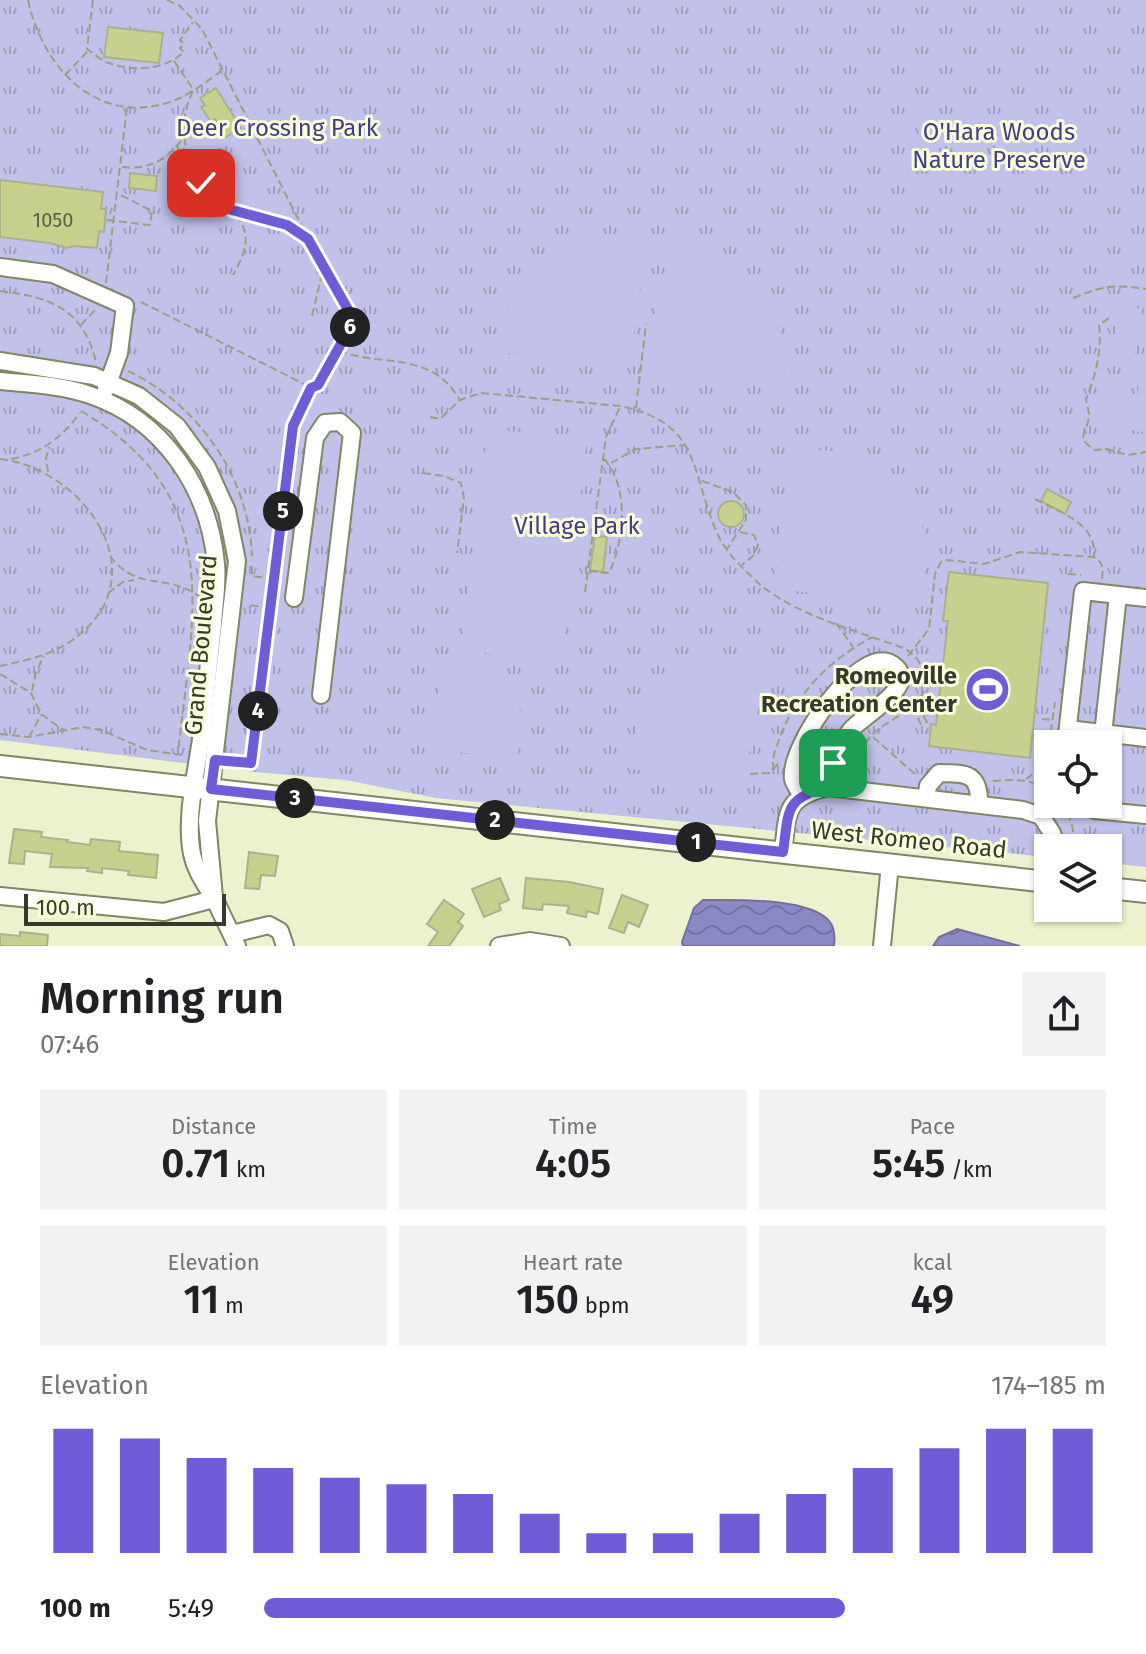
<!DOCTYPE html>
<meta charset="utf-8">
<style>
:root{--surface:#fff;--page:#f2f2f2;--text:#202124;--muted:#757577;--accent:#6e5dd7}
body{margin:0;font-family:"Fira Sans",sans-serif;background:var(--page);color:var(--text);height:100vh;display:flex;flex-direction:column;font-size:30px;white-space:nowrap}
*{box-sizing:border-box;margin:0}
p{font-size:26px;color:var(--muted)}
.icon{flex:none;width:44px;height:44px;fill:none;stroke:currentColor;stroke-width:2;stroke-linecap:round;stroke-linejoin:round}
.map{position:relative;height:946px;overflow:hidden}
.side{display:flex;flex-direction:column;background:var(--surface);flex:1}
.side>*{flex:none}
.fabs{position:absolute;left:1034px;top:730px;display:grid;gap:16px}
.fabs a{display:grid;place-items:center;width:88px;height:88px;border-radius:0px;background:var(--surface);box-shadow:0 2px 6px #0004;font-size:40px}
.scale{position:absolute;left:24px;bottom:20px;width:202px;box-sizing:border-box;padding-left:8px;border:4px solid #36392b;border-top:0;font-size:22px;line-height:28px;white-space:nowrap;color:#36392b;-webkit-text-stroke:6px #f9ffdb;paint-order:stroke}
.pin{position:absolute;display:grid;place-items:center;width:68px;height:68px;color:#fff;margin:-34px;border-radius:16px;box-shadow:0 4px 12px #0006}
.km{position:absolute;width:40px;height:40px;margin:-20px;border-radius:50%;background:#222;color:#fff;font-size:22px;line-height:40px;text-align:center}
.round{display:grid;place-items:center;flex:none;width:84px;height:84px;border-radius:0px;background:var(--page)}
.summary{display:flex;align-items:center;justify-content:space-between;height:136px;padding:0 40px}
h1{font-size:44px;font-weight:600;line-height:60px}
.stats{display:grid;grid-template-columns:repeat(3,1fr);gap:12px;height:136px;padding:8px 40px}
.stats div{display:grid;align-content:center;border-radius:0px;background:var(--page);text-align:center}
.stats b{font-size:40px;font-weight:600}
.stats small{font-size:22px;font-weight:400}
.stats p{font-size:22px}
.chart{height:224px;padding:16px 40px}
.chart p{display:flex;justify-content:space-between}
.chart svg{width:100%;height:144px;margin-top:8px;stroke:var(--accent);stroke-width:6}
ul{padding:0 40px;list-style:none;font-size:26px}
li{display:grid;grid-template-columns:128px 96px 1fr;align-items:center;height:60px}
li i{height:20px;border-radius:10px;background:var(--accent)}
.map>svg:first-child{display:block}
.park{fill:url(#park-tufts);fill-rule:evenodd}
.pitch{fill:#c1c1e9}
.water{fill:url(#water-waves);stroke:#727197;stroke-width:2}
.building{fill:#c7d18d;stroke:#abb08f;stroke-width:2}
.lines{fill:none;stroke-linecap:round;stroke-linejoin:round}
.minor-casing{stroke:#808666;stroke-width:20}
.major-casing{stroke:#808666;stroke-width:24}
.path{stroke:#9ba085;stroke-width:2;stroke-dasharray:8 4;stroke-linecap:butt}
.minor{stroke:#fff;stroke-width:16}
.major{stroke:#fff;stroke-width:20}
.route-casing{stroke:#fff;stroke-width:16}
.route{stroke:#6e5dd7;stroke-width:10}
.labels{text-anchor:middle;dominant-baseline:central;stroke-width:6;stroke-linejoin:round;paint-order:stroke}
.number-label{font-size:20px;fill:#5a5f44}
.park-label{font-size:24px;fill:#463c86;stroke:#f9ffdb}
.street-label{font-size:24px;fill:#36392b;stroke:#f9ffdb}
.poi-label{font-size:24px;font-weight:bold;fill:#36392b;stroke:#f9ffdb;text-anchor:end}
</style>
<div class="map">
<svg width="1146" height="946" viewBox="0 0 1146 946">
<defs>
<pattern id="park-tufts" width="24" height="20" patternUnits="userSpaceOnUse" patternTransform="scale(2)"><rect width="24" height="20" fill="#c1c1e9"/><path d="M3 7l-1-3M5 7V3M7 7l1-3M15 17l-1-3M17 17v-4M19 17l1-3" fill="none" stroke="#9e9ebd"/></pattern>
<pattern id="water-waves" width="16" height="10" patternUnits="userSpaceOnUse" patternTransform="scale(2)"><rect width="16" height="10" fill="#8b89c5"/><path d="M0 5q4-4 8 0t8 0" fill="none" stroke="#7271a0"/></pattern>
</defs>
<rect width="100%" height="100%" fill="#ecf2ce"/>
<path class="park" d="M 0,0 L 1146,0 L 1146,867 L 1108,863 L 1108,848 L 1048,848 L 1048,857 L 436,798 L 345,780 L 255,772 L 0,740 ZM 1048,744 L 1108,744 L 1108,804 L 1048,804 Z"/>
<g class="pitch">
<path d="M 604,236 L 647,237 L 630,364 L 619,371 L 497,351 L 507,310 L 530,274 L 564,249 Z"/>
<path d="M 674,242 L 713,257 L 748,275 L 773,308 L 785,347 L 784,388 L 657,376 C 639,352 667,271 674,242 Z"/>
<path d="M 1121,305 L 1142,309 L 1134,356 L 1112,352 Z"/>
<path d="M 1108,378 L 1130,381 L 1122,429 L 1100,425 Z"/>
<path d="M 1139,383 L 1146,384 L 1146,433 L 1131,430 Z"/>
<path d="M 488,428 L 587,440 L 560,662 L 461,650 Z"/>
<path d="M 821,450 C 831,451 842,451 851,454 C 904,468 938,529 922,580 C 919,590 913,599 909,608 L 782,589 L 776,579 L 789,456 Z"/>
<path d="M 729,661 L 762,665 L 746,776 L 735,783 L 631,769 L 634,737 L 647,707 L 669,683 L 698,667 Z"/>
<path d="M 463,665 C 514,676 533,710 516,759 L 438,750 L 431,738 L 442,668 Z"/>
</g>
<g class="water">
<path d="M 703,900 C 732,900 811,897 830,922 C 835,929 835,938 834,946 L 683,946 L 682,942 L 694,908 Z"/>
<path d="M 957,929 L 1020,946 L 933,946 L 939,937 Z"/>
</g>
<g class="building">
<path d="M 108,27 L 163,33 L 159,63 L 104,57 Z"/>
<path d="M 216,88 L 241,128 L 226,137 L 215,119 L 211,122 L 201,107 L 205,105 L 200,98 Z"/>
<path d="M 130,173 L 157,176 L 156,191 L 129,188 Z"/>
<path d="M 0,180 L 103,192 L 101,209 L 106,209 L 104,232 L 99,231 L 97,248 L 74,246 L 67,248 L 50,243 L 0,237 Z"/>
<path d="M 1047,489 L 1071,502 L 1065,514 L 1041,501 Z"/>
<circle cx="731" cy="514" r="13"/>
<path d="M 595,536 L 607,537 L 603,572 L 590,570 Z"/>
<path d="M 949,572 L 1048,583 L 1030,758 L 929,746 L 931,724 L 936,725 L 944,655 L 948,621 L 943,621 Z"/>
<path d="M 14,829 L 42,832 L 41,837 L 68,840 L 67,842 L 90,845 L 91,839 L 120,842 L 119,851 L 158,855 L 156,878 L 128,875 L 129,871 L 102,868 L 102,873 L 87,871 L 88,868 L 50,867 L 52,854 L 25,851 L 24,864 L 9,863 Z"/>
<path d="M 249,852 L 278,856 L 275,876 L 261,875 L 259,889 L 245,888 Z"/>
<path d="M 500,878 L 509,900 L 499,904 L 501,910 L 484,917 L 472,889 Z"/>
<path d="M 526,878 L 569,882 L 603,889 L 598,914 L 587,911 L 586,917 L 567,913 L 569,906 L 543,904 L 542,910 L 523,908 Z"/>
<path d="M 622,895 L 648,905 L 639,927 L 628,922 L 624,933 L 609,928 Z"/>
<path d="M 444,900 L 464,914 L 458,922 L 463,926 L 449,946 L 428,946 L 438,932 L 427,924 Z"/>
<path d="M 20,932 L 48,935 L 47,946 L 0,946 L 0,934 L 20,936 Z"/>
</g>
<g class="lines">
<defs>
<g id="minor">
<path d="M 0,267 L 53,274 L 125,306 L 119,353 L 106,389"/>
<path d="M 0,361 L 94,376 L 139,396 L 177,426 L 207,467 L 227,511 L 237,561 L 207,821 L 214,897"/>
<path d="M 0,381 C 30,384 61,385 90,395 C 164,420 209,489 216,564 C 218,584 214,605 213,625 C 209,663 205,701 201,739 C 196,775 185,818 192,854 C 196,873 207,886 216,902 C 223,917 230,931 237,946"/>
<path d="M 294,598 L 315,438 L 325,423 L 340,422 L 352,433 L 321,695"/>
<path d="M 1068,729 L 1146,738"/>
<path d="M 1066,744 L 1083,591 L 1146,598"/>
<path d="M 1102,744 L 1118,595"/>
<path d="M 801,795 C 799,790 794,784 793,779 C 788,747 859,644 892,664 C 924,684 861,716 850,731 C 837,748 831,766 828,787"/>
<path d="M 926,798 L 928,786 L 939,773 C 966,773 980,773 979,804"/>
<path d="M 1095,804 L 1094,810 L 1146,815"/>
<path d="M 783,852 C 788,811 784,798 828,787 L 1023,810 L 1041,816 L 1052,833 L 1057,848"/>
<path d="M 0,896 L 164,912 L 214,899"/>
<path d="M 232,934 L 269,925 L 280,931 L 285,946"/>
<path d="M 499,946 L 530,941 L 561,946"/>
<path d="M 882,946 L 890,864"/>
</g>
<g id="major">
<path d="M 0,766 L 1048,882"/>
<path d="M 1108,888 L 1146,892"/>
</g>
</defs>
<use href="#minor" class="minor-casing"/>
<use href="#major" class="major-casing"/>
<g class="path">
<path d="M 28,0 C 43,71 103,132 180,98 C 194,91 208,81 221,71"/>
<path d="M 93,0 L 87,49 C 93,53 101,61 109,63 C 133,72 165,70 184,52 L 180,48 L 184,44 L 180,40 L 193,22"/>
<path d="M 167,0 L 180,6 L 202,29 L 320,262 L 350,313 L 352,324 L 318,385 L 311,388 L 293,426 L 271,608"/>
<path d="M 174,61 L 193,89"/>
<path d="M 65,75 L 88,51"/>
<path d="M 193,91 C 175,126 185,169 213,195 C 226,207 242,215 245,233 C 248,248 240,262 233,275"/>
<path d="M 122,167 C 150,170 167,160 184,137"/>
<path d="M 233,210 L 287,225 L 308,239"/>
<path d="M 107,220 L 150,225 L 152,211 L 119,194"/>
<path d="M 106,283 L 127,107"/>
<path d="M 0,291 C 50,297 83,308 96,362"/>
<path d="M 1073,298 C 1102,286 1115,284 1146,289"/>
<path d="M 141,302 L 310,387"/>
<path d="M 312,316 L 321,278 L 320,266"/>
<path d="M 1109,318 L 1099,325 C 1102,351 1096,375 1086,399 C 1086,401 1089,412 1089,413 C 1090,431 1072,436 1095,450 L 1106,449 L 1128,455 L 1146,452"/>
<path d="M 81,325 L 95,310"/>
<path d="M 339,351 C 386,368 430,350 460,400"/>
<path d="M 128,371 C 199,405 249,477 252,556"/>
<path d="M 636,408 L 646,324"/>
<path d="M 81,411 C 227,497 193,612 178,753"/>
<path d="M 430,417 L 440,419 L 460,400 L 481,393 L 620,406 C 702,423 690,471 717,533 C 724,549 738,564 751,576 C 786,613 858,631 906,649 C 915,656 921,662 924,673 C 934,706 888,717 871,736 C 862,746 857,758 853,770"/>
<path d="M 0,459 C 81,468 158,571 79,635 C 56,654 29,660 0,666"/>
<path d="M 11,459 C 42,453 61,438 80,413"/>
<path d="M 611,463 L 636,449 L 684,445"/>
<path d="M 48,472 L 46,459 L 49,447"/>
<path d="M 423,473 L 444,476 L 461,483 L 464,498 L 457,553"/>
<path d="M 702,481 L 733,492 L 746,505 L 746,520 L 727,549"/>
<path d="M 1035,499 C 1059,512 1097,523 1094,556"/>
<path d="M 740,532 L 754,535 L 758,545 L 753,556 L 742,565"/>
<path d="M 110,556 C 138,593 167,572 200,597"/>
<path d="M 252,566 L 252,576 L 275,579"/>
<path d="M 589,571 L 609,573 C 624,542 630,487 604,459"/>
<path d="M 1068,574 L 1081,575"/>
<path d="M 585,592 L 606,437 L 620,407"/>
<path d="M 108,593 L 123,582 L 134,580"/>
<path d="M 836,623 L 853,647"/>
<path d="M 908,656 L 929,629 L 935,574 L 941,562 L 948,560 L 984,564 L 1020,552 L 1094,557 C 1104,563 1103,568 1102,580"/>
<path d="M 0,674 L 31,693 L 41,714 L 63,730"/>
<path d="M 32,691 L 36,672 L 44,656"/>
<path d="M 921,699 L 926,708 L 924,717 L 918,719 L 921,724 L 927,722 L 924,717"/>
<path d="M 1042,719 L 1052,720"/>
<path d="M 0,734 L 29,737 L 83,727 L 101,730 L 147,750 L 182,755"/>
<path d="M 1037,734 L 1050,736"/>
<path d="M 29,737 L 41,715"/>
<path d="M 873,737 L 916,775"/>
<path d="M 1049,744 L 1055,702"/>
<path d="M 228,761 L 251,763 L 271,608 L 249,605"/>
<path d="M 849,768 L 860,776"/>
<path d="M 774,770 C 771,759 775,751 779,740 C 795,694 830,659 873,637"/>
<path d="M 750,774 L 769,773 L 779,763"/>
<path d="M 1026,779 L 1046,764"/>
<path d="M 993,781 C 1014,780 1032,777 1048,792"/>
<path d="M 1045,787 L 1048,752"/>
<path d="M 1059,804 C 1071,816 1075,829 1073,847"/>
</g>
<use href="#minor" class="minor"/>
<use href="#major" class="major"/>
</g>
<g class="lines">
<defs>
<path id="route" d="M 201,183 L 232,210 L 287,225 L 308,239 L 350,313 L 352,324 L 318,385 L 311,388 L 293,426 L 251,763 L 215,760 L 211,789 L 783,852 C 789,811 784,798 828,787 L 833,763"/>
</defs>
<use href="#route" class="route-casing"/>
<use href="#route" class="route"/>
</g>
<defs>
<symbol id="stadium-disc" viewBox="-11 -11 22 22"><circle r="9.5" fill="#6e5dd7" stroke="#f9ffdb"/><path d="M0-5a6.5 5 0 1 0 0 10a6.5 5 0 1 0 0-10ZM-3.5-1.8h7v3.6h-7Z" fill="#fff"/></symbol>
</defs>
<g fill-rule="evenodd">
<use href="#stadium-disc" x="962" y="664" width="51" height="51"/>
</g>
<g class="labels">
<g class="number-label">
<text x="53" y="220">1050</text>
</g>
<g class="park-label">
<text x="277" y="128">Deer Crossing Park</text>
<text x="999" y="132">O'Hara Woods<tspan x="999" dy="28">Nature Preserve</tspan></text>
<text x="577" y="526">Village Park</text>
</g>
<g class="street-label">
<text transform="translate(201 645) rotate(-85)">Grand Boulevard</text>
<text transform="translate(909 840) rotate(6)">West Romeo Road</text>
</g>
<g class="poi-label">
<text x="957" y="676">Romeoville<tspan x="957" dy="28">Recreation Center</tspan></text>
</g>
</g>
</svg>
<div class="fabs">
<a><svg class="icon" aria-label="locate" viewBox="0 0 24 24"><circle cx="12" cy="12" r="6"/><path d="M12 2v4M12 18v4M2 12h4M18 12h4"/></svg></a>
<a><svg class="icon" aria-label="layers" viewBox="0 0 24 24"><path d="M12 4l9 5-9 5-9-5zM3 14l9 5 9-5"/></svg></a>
</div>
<div class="scale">100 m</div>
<div class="pin" style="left:833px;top:763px;background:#1e9e55"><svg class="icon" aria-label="arrive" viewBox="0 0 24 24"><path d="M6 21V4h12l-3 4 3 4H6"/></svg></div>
<div class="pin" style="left:201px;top:183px;background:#d93025"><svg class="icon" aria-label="check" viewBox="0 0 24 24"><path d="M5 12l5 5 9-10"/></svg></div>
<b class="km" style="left:696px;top:842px">1</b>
<b class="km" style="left:495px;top:820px">2</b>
<b class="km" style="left:295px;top:798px">3</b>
<b class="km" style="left:258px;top:711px">4</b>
<b class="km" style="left:283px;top:511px">5</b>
<b class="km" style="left:350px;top:327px">6</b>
</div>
<section class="side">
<div class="summary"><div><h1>Morning run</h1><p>07:46</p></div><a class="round"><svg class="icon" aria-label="share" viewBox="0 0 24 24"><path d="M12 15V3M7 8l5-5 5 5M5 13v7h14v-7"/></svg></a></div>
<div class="stats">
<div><p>Distance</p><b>0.71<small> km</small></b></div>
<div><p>Time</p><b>4:05</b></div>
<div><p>Pace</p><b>5:45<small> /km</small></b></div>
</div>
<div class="stats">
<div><p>Elevation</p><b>11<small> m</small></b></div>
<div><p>Heart rate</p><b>150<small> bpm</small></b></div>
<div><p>kcal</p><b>49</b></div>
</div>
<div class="chart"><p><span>Elevation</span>174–185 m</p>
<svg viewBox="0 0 160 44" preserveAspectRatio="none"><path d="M5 44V6M15 44V9M25 44V15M35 44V18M45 44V21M55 44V23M65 44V26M75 44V32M85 44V38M95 44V38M105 44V32M115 44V26M125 44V18M135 44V12M145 44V6M155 44V6"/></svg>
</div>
<ul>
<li><b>100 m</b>5:49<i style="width:69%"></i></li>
</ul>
</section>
